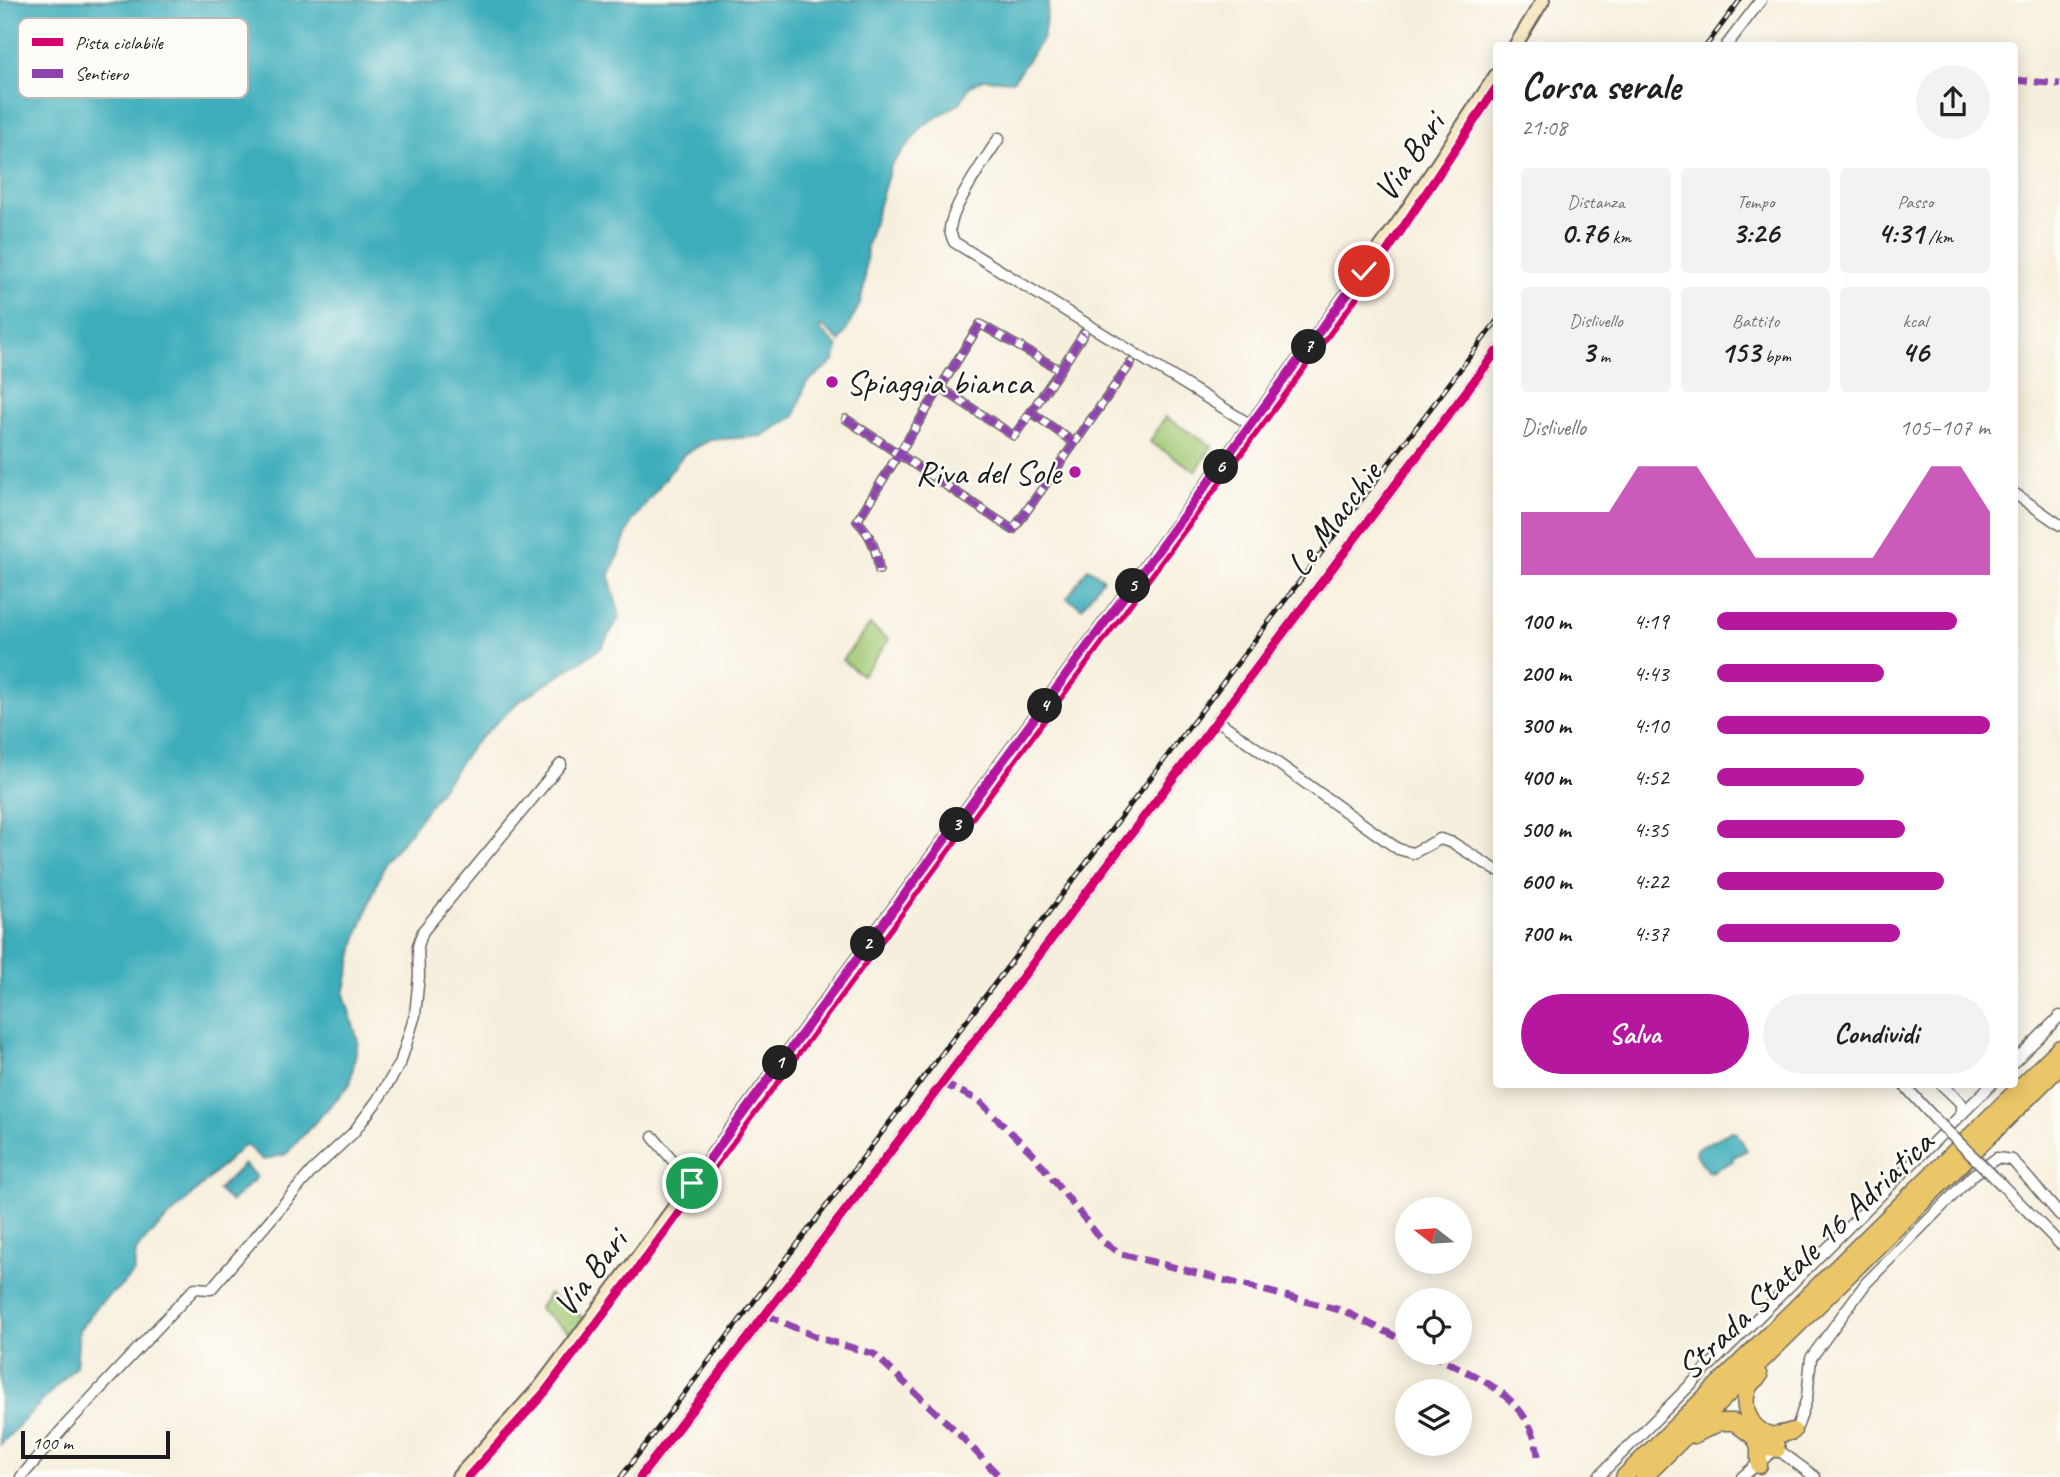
<!DOCTYPE html>
<html lang="it">
<meta charset="utf-8">
<style>
:root{--surface:#fff;--page:#f2f2f2;--text:#202124;--muted:#757577;--accent:#b5179e}
body{margin:0;font-family:Caveat,sans-serif;background:var(--page);color:var(--text);height:100vh;display:flex;flex-direction:column;font-size:26px;white-space:nowrap}
*{box-sizing:border-box;margin:0}
p{font-size:23px;color:var(--muted)}
.icon{flex:none;width:38px;height:38px;fill:none;stroke:currentColor;stroke-width:2;stroke-linecap:round;stroke-linejoin:round}
.map{position:relative;flex:1;overflow:hidden}
.panel{position:absolute;left:1493px;top:42px;width:525px;height:1046px;display:flex;flex-direction:column;background:var(--surface);border-radius:7px;box-shadow:0 4px 18px #0003}
.panel>*{flex:none}
.needle{width:46px;rotate:287deg}
.controls{position:absolute;left:1395px;top:1197px;display:grid;gap:14px}
.controls a{display:grid;place-items:center;width:77px;height:77px;border-radius:50%;background:var(--surface);box-shadow:0 4px 18px #0003;font-size:35px}
.scale{position:absolute;left:21px;bottom:18px;width:149px;box-sizing:border-box;padding-left:7px;border:4px solid #1c1c1c;border-top:0;font-size:19px;line-height:24px;white-space:nowrap;color:#1c1c1c;-webkit-text-stroke:5px #fdfcf7;paint-order:stroke}
.pin{position:absolute;display:grid;place-items:center;width:60px;height:60px;color:#fff;margin:-30px;border:4px solid #fff;border-radius:50%;box-shadow:0 2px 7px #0007}
.km{position:absolute;width:35px;height:35px;margin:-18px;border-radius:50%;background:#222;color:#fff;font-size:19px;line-height:35px;text-align:center}
.round{display:grid;place-items:center;flex:none;width:74px;height:74px;border-radius:37px;background:var(--page)}
.head{display:flex;align-items:center;justify-content:space-between;height:119px;padding:0 28px}
h1{font-size:38px;font-weight:800;line-height:52px}
.stats{display:grid;grid-template-columns:repeat(3,1fr);gap:10px;height:119px;padding:7px 28px}
.stats div{display:grid;align-content:center;border-radius:7px;background:var(--page);text-align:center}
.stats b{font-size:30px;font-weight:800}
.stats small{font-size:19px;font-weight:400}
.stats p{font-size:19px}
.chart{height:196px;padding:14px 28px}
.chart p{display:flex;justify-content:space-between}
.chart svg{width:100%;height:126px;margin-top:7px;fill:var(--accent);opacity:.7}
.action{display:flex;gap:14px;margin-top:auto;padding:14px 28px}
.action a{flex:1;height:80px;border-radius:42px;background:var(--accent);color:#fff;font-size:28px;font-weight:800;line-height:80px;text-align:center}
.action a+a{background:var(--page);color:var(--text)}
ul{padding:0 28px;list-style:none;font-size:23px}
li{display:grid;grid-template-columns:112px 84px 1fr;align-items:center;height:52px}
li i{height:18px;border-radius:9px;background:var(--accent)}
.map>svg:first-child{display:block}
.green{fill:#a2c974;stroke:#5f7248;stroke-width:2}
.water{fill:#3eadbb;stroke:#2d646c;stroke-width:2}
.lines{fill:none;stroke-linecap:round;stroke-linejoin:round}
.pedestrian-casing{stroke:#696660;stroke-width:10}
.minor-casing{stroke:#696660;stroke-width:13}
.secondary-casing{stroke:#696660;stroke-width:16}
.trunk-casing{stroke:#696660;stroke-width:19}
.pedestrian{stroke:#fff;stroke-width:7}
.minor{stroke:#fff;stroke-width:10}
.secondary{stroke:#f7e8c3;stroke-width:12}
.trunk{stroke:#ebc669;stroke-width:16}
.rail-casing{stroke:#1c1c1c;stroke-width:5}
.rail{stroke:#fdfcf7;stroke-width:2.5;stroke-dasharray:8;stroke-linecap:butt}
.minor-bridge-casing{stroke:#696660;stroke-width:13;stroke-linecap:butt}
.minor-bridge{stroke:#fff;stroke-width:10}
.quiet{stroke:#8e44ad;stroke-width:7;stroke-dasharray:14 7;stroke-linecap:butt}
.cycleway-casing{stroke:#fdfcf7;stroke-width:13}
.cycleway{stroke:#d6006c;stroke-width:9}
.route-casing{stroke:#fff;stroke-width:14}
.route{stroke:#b5179e;stroke-width:9}
.poi-dot{fill:#b5179e;stroke:#fdfcf7;stroke-width:2.5}
.labels{text-anchor:middle;dominant-baseline:central;stroke-width:5;stroke-linejoin:round;paint-order:stroke}
.street-label{font-size:35px;fill:#1c1c1c;stroke:#fdfcf7}
.poi-label{font-size:35px;fill:#1c1c1c;stroke:#fdfcf7;text-anchor:start}
.key{fill:#fdfcf7;stroke:#bab9b5;stroke-width:2}
.key-label{font-size:19px;fill:#1c1c1c}
</style>
<div class="map">
<svg width="2060" height="1477" viewBox="0 0 2060 1477">
<rect width="100%" height="100%" fill="#fdfcf7"/>
<filter id="ink" filterUnits="userSpaceOnUse"><feTurbulence type="fractalNoise" baseFrequency=".0143" numOctaves="2"/><feDisplacementMap in="SourceGraphic" scale="14" xChannelSelector="R" yChannelSelector="G"/><feConvolveMatrix kernelMatrix="1 2 1 2 8 2 1 2 1" color-interpolation-filters="sRGB"/></filter>
<filter id="wash" filterUnits="userSpaceOnUse"><feTurbulence type="fractalNoise" baseFrequency=".00686" numOctaves="4" result="noise"/><feDisplacementMap in="SourceGraphic" scale="28" xChannelSelector="R" yChannelSelector="G"/><feGaussianBlur stdDeviation="1.57" result="paint"/><feColorMatrix in="noise" values="0 0 0 0 0 0 0 0 0 0 0 0 0 0 0 0 0 1.4 0 .05"/><feComposite in="paint" operator="in"/></filter>
<g filter="url(#wash)">
<rect width="100%" height="100%" fill="#f7efdd"/>
<g class="green">
<path d="M 1165,417 L 1212,446 L 1196,471 L 1150,442 Z"/>
<path d="M 870,625 L 889,640 L 862,675 L 842,660 Z"/>
<path d="M 549,1294 L 584,1318 L 572,1334 L 539,1309 Z"/>
</g>
<g class="water">
<path d="M 0,0 L 1049,0 L 1043,38 L 1013,81 L 983,79 L 970,86 L 960,103 L 924,125 L 891,165 L 867,245 L 865,281 L 860,304 L 840,342 L 822,326 L 819,329 L 838,347 L 834,361 L 806,383 L 795,416 L 762,436 L 710,440 L 684,454 L 631,523 L 609,577 L 620,616 L 601,648 L 517,703 L 473,745 L 407,836 L 386,860 L 356,940 L 344,994 L 358,1041 L 350,1084 L 286,1154 L 263,1160 L 245,1144 L 147,1238 L 136,1251 L 134,1272 L 121,1286 L 99,1304 L 79,1330 L 76,1366 L 0,1445 Z"/>
<path d="M 1088,568 L 1103,578 L 1082,608 L 1067,598 Z"/>
<path d="M 1732,1131 L 1737,1133 L 1747,1150 L 1732,1158 L 1733,1161 L 1711,1172 L 1707,1171 L 1696,1154 L 1696,1149 Z"/>
<path d="M 244,1164 L 257,1177 L 231,1202 L 218,1190 Z"/>
</g>
</g>
<g filter="url(#ink)">
<g class="lines">
<defs>
<g id="pedestrian">
<path d="M 1060,370 L 1084,333"/>
<path d="M 1031,412 L 1073,442"/>
<path d="M 846,419 L 1013,530 L 1131,363"/>
<path d="M 879,570 C 877,551 870,533 857,521 L 980,324 L 1060,370 L 1014,436 L 941,388"/>
</g>
<g id="minor">
<path d="M 1726,46 L 1761,0"/>
<path d="M 999,138 C 987,157 949,210 950,231 C 951,235 953,239 954,242 L 1251,425"/>
<path d="M 2014,493 L 2060,525"/>
<path d="M 1217,720 L 1398,849 L 1413,853 L 1440,839 L 1453,843 L 1496,870"/>
<path d="M 2014,1062 L 2060,1016"/>
<path d="M 1904,1085 L 1935,1119"/>
<path d="M 1942,1085 L 1961,1103 L 1961,1115"/>
<path d="M 653,1137 L 692,1183"/>
<path d="M 2000,1183 L 2060,1244"/>
<path d="M 1789,1435 L 1798,1425 L 1807,1398 L 1811,1358 L 1866,1283 L 1973,1175 L 1997,1158 L 2012,1160 L 2060,1215"/>
<path d="M 1777,1449 L 1815,1477"/>
<path d="M 21,1477 L 66,1425 L 195,1288 L 211,1289 L 312,1171 L 353,1133 L 377,1101 L 400,1064 L 415,1015 L 419,976 L 418,946 L 423,931 L 561,764"/>
<path d="M 640,1477 L 859,1193 L 1496,352"/>
<path d="M 1598,1477 L 1991,1085"/>
<path d="M 1742,1477 L 1779,1446"/>
</g>
<g id="secondary">
<path d="M 1515,46 L 1543,0"/>
<path d="M 458,1477 L 540,1387 L 633,1263 L 1324,326 L 1403,216 L 1496,75"/>
</g>
<g id="trunk">
<path d="M 1759,1376 C 1755,1380 1750,1383 1748,1389 C 1741,1406 1750,1430 1770,1435 C 1777,1436 1786,1433 1793,1431"/>
<path d="M 1694,1435 L 1720,1422 L 1734,1422 L 1753,1436 L 1759,1445 L 1759,1465"/>
<path d="M 1759,1445 L 1777,1449"/>
<path d="M 1624,1477 L 2060,1048"/>
<path d="M 1644,1477 L 2060,1066"/>
</g>
</defs>
<use href="#pedestrian" class="pedestrian-casing"/>
<use href="#minor" class="minor-casing"/>
<use href="#secondary" class="secondary-casing"/>
<use href="#trunk" class="trunk-casing"/>
<use href="#pedestrian" class="pedestrian"/>
<use href="#minor" class="minor"/>
<use href="#secondary" class="secondary"/>
<use href="#trunk" class="trunk"/>
<defs>
<g id="rail">
<path d="M 1706,46 L 1740,0"/>
<path d="M 621,1477 L 1496,322"/>
</g>
</defs>
<use href="#rail" class="rail-casing"/>
<use href="#rail" class="rail"/>
<defs>
<path id="minor-bridge" d="M 1935,1119 L 2000,1183"/>
</defs>
<use href="#minor-bridge" class="minor-bridge-casing"/>
<use href="#minor-bridge" class="minor-bridge"/>
<g class="quiet">
<path d="M 2014,80 L 2060,84"/>
<path d="M 1060,370 L 1084,333"/>
<path d="M 1031,412 L 1073,442"/>
<path d="M 846,419 L 1013,530 L 1131,363"/>
<path d="M 879,570 C 877,551 870,533 857,521 L 980,324 L 1060,370 L 1014,436 L 941,388"/>
<path d="M 942,1083 L 978,1100 L 1033,1154 L 1103,1242 L 1122,1254 L 1344,1311 L 1407,1342"/>
<path d="M 766,1315 L 819,1338 L 874,1354 L 955,1430 L 1000,1477"/>
<path d="M 1428,1353 C 1475,1376 1532,1396 1538,1456"/>
</g>
<defs>
<g id="cycleway">
<path d="M 468,1477 L 545,1392 L 639,1267 L 1374,271 L 1496,88"/>
<path d="M 640,1477 L 859,1193 L 1496,352"/>
</g>
</defs>
<use href="#cycleway" class="cycleway-casing"/>
<use href="#cycleway" class="cycleway"/>
</g>
</g>
<g class="lines" filter="url(#ink)">
<defs>
<path id="route" d="M 692,1183 L 1364,271"/>
</defs>
<use href="#route" class="route-casing"/>
<use href="#route" class="route"/>
</g>
<g class="poi-dot">
<circle cx="832" cy="382" r="7"/>
<circle cx="1075" cy="472" r="7"/>
</g>
<g class="labels">
<g class="street-label">
<text transform="translate(1409 157) rotate(-56)">Via Bari</text>
<text transform="translate(1334 519) rotate(-53)">Le Macchie</text>
<text transform="translate(1805 1255) rotate(-44)">Strada Statale 16 Adriatica</text>
<text transform="translate(590 1273) rotate(-53)">Via Bari</text>
</g>
<g class="poi-label">
<text x="846" y="382">Spiaggia bianca</text>
<text x="1061" y="472" text-anchor="end">Riva del Sole</text>
</g>
</g>
<rect x="18" y="18" width="230" height="80" rx="10" class="key"/>
<rect x="32" y="38" width="31" height="8" fill="#d6006c"/>
<rect x="32" y="69" width="31" height="9" fill="#8e44ad"/>
<g class="key-label">
<text x="75" y="49">Pista ciclabile</text>
<text x="75" y="80">Sentiero</text>
</g>
</svg>
<div class="controls">
<a><svg class="needle" viewBox="-14 -14 28 28"><path d="M0-13l5 13h-10z" fill="#e53935"/><path d="M0 13l5-13h-10z" fill="#757577"/></svg></a>
<a><svg class="icon" aria-label="locate" viewBox="0 0 24 24"><circle cx="12" cy="12" r="6"/><path d="M12 2v4M12 18v4M2 12h4M18 12h4"/></svg></a>
<a><svg class="icon" aria-label="layers" viewBox="0 0 24 24"><path d="M12 4l9 5-9 5-9-5zM3 14l9 5 9-5"/></svg></a>
</div>
<div class="scale">100 m</div>
<div class="pin" style="left:692px;top:1183px;background:#1e9e55"><svg class="icon" aria-label="arrive" viewBox="0 0 24 24"><path d="M6 21V4h12l-3 4 3 4H6"/></svg></div>
<div class="pin" style="left:1364px;top:271px;background:#d93025"><svg class="icon" aria-label="check" viewBox="0 0 24 24"><path d="M5 12l5 5 9-10"/></svg></div>
<b class="km" style="left:780px;top:1063px">1</b>
<b class="km" style="left:868px;top:944px">2</b>
<b class="km" style="left:957px;top:825px">3</b>
<b class="km" style="left:1045px;top:706px">4</b>
<b class="km" style="left:1133px;top:586px">5</b>
<b class="km" style="left:1221px;top:467px">6</b>
<b class="km" style="left:1309px;top:347px">7</b>
<section class="panel">
<div class="head"><div><h1>Corsa serale</h1><p>21:08</p></div><a class="round"><svg class="icon" aria-label="share" viewBox="0 0 24 24"><path d="M12 15V3M7 8l5-5 5 5M5 13v7h14v-7"/></svg></a></div>
<div class="stats">
<div><p>Distanza</p><b>0.76<small> km</small></b></div>
<div><p>Tempo</p><b>3:26</b></div>
<div><p>Passo</p><b>4:31<small> /km</small></b></div>
</div>
<div class="stats">
<div><p>Dislivello</p><b>3<small> m</small></b></div>
<div><p>Battito</p><b>153<small> bpm</small></b></div>
<div><p>kcal</p><b>46</b></div>
</div>
<div class="chart"><p><span>Dislivello</span>105–107 m</p>
<svg viewBox="0 0 160 44" preserveAspectRatio="none"><path d="M0 44V22L10 22L20 22L30 22L40 6L50 6L60 6L70 22L80 38L90 38L100 38L110 38L120 38L130 22L140 6L150 6L160 22V44z"/></svg>
</div>
<ul>
<li><b>100 m</b>4:19<i style="width:88%"></i></li>
<li><b>200 m</b>4:43<i style="width:61%"></i></li>
<li><b>300 m</b>4:10<i style="width:100%"></i></li>
<li><b>400 m</b>4:52<i style="width:54%"></i></li>
<li><b>500 m</b>4:35<i style="width:69%"></i></li>
<li><b>600 m</b>4:22<i style="width:83%"></i></li>
<li><b>700 m</b>4:37<i style="width:67%"></i></li>
</ul>
<div class="action"><a>Salva</a><a>Condividi</a></div>
</section>
</div>
